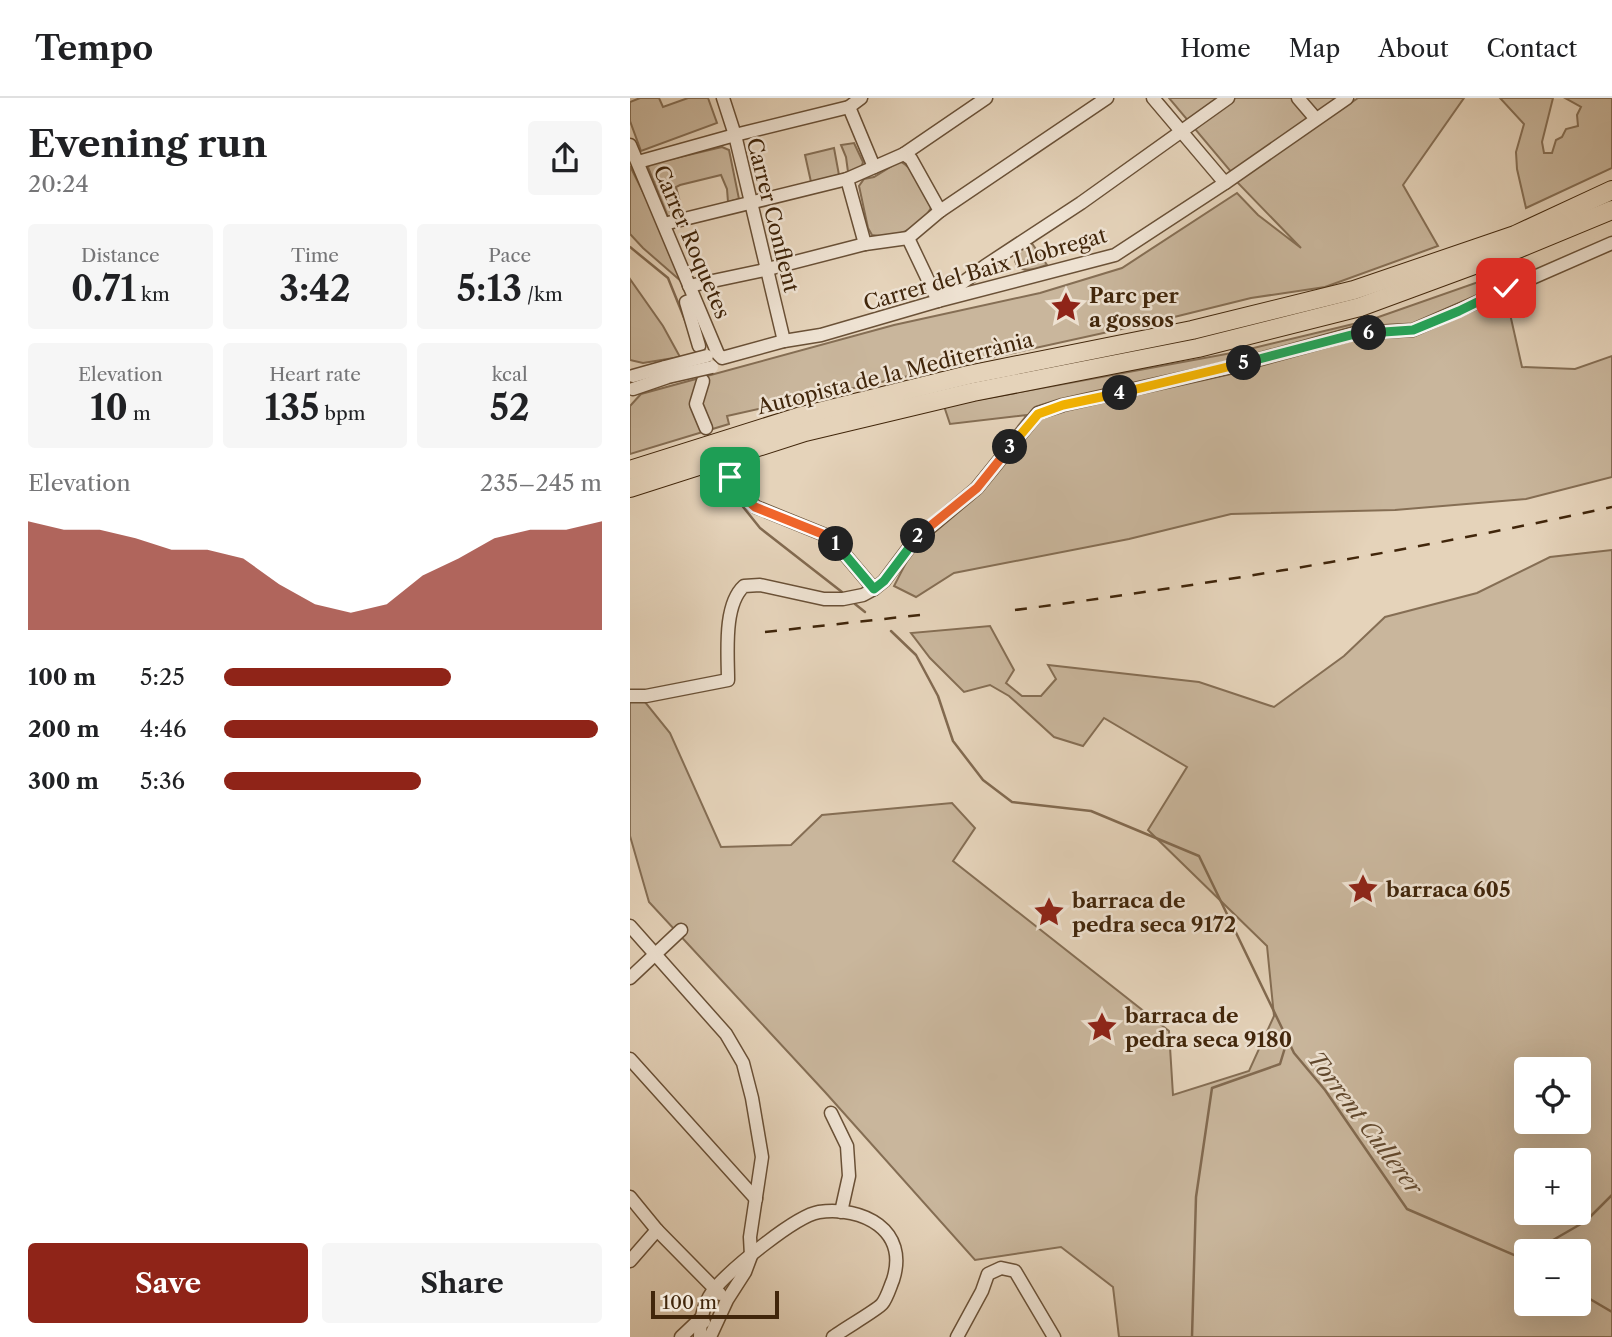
<!DOCTYPE html>
<meta charset="utf-8">
<style>
:root{--surface:#fff;--page:#f6f6f6;--text:#202124;--muted:#757577;--line:#e0e0e0;--accent:#8f2418}
body{margin:0;font-family:"Libre Caslon Text",serif;background:var(--page);color:var(--text);height:100vh;display:flex;flex-direction:column;font-size:26px;white-space:nowrap}
*{box-sizing:border-box;margin:0}
p{font-size:23px;color:var(--muted)}
.icon{flex:none;width:38px;height:38px;fill:none;stroke:currentColor;stroke-width:2;stroke-linecap:round;stroke-linejoin:round}
.map{position:relative;flex:1;overflow:hidden}
.panel{display:flex;flex-direction:column;background:var(--surface);width:630px}
.panel>*{flex:none}
.fabs{position:absolute;left:884px;top:959px;display:grid;gap:14px}
.fabs a{display:grid;place-items:center;width:77px;height:77px;border-radius:7px;background:var(--surface);box-shadow:0 7px 28px #0002;font-size:35px}
.scale{position:absolute;left:21px;bottom:18px;width:128px;box-sizing:border-box;padding-left:7px;border:4px solid #41260b;border-top:0;font-size:19px;line-height:24px;white-space:nowrap;color:#41260b;-webkit-text-stroke:5px #eee2d2;paint-order:stroke}
.pin{position:absolute;display:grid;place-items:center;width:60px;height:60px;color:#fff;margin:-30px;border-radius:14px;box-shadow:0 4px 10px #0006}
.km{position:absolute;width:35px;height:35px;margin:-18px;border-radius:50%;background:#222;color:#fff;font-size:19px;line-height:35px;text-align:center}
.round{display:grid;place-items:center;flex:none;width:74px;height:74px;border-radius:7px;background:var(--page)}
.overview{display:flex;align-items:center;justify-content:space-between;height:119px;padding:0 28px}
h1{font-size:38px;font-weight:700;line-height:52px}
.metrics{display:grid;grid-template-columns:repeat(3,1fr);gap:10px;height:119px;padding:7px 28px}
.metrics div{display:grid;align-content:center;border-radius:7px;background:var(--page);text-align:center}
.metrics b{font-size:35px;font-weight:700}
.metrics small{font-size:19px;font-weight:400}
.metrics p{font-size:19px}
.chart{height:196px;padding:14px 28px}
.chart p{display:flex;justify-content:space-between}
.chart svg{width:100%;height:126px;margin-top:7px;fill:var(--accent);opacity:.7}
.cta{display:flex;gap:14px;margin-top:auto;padding:14px 28px}
.cta a{flex:1;height:80px;border-radius:7px;background:var(--accent);color:#fff;font-size:28px;font-weight:700;line-height:80px;text-align:center}
.cta a+a{background:var(--page);color:var(--text)}
ul{padding:0 28px;list-style:none;font-size:23px}
li{display:grid;grid-template-columns:112px 84px 1fr;align-items:center;height:52px}
li i{height:18px;border-radius:9px;background:var(--accent)}
header{display:flex;align-items:center;gap:42px;box-sizing:border-box;height:98px;padding:0 35px;background:var(--surface);border-bottom:2px solid var(--line)}
header strong{font-size:33px}
nav{display:flex;gap:38px;margin-inline-start:auto;font-size:24px}
main{display:flex;flex:1;min-height:0}
.map>svg:first-child{display:block}
.green{fill:#c9b69c;stroke:#856e54;stroke-width:2;fill-rule:evenodd}
.lines{fill:none;stroke-linecap:round;stroke-linejoin:round}
.stream{stroke:#826a50;stroke-width:2.5}
.minor-casing{stroke:#6a5137;stroke-width:15}
.highway-casing{stroke:#41260b;stroke-width:20}
.minor{stroke:#eee2d2;stroke-width:12}
.highway{stroke:#e5d3ba;stroke-width:18}
.rail{stroke:#41260b;stroke-width:2.5;stroke-dasharray:12 12;stroke-linecap:butt}
.minor-bridge-casing{stroke:#6a5137;stroke-width:15;stroke-linecap:butt}
.minor-bridge{stroke:#eee2d2;stroke-width:12}
.split-1-casing{stroke:#fff;stroke-width:14}
.split-2-casing{stroke:#fff;stroke-width:14}
.split-3-casing{stroke:#fff;stroke-width:14}
.split-4-casing{stroke:#fff;stroke-width:14}
.split-5-casing{stroke:#fff;stroke-width:14}
.split-6-casing{stroke:#fff;stroke-width:14}
.split-7-casing{stroke:#fff;stroke-width:14}
.split-1{stroke:#f0652b;stroke-width:9}
.split-2{stroke:#22a559;stroke-width:9}
.split-3{stroke:#f0652b;stroke-width:9}
.split-4{stroke:#f5b400;stroke-width:9}
.split-5{stroke:#f5b400;stroke-width:9}
.split-6{stroke:#22a559;stroke-width:9}
.split-7{stroke:#22a559;stroke-width:9}
.labels{text-anchor:middle;dominant-baseline:central;stroke-width:5;stroke-linejoin:round;paint-order:stroke}
.street-label{font-size:21px;fill:#41260b;stroke:#eee2d2}
.poi-label{font-size:21px;font-weight:bold;fill:#41260b;stroke:#eee2d2;text-anchor:start}
.water-label{font-size:23px;font-style:italic;fill:#61482e;stroke:#eee2d2}
</style>
<header>
<strong>Tempo</strong>
<nav><a>Home</a><a>Map</a><a>About</a><a>Contact</a></nav>
</header>
<main>
<section class="panel">
<div class="overview"><div><h1>Evening run</h1><p>20:24</p></div><a class="round"><svg class="icon" aria-label="share" viewBox="0 0 24 24"><path d="M12 15V3M7 8l5-5 5 5M5 13v7h14v-7"/></svg></a></div>
<div class="metrics">
<div><p>Distance</p><b>0.71<small> km</small></b></div>
<div><p>Time</p><b>3:42</b></div>
<div><p>Pace</p><b>5:13<small> /km</small></b></div>
</div>
<div class="metrics">
<div><p>Elevation</p><b>10<small> m</small></b></div>
<div><p>Heart rate</p><b>135<small> bpm</small></b></div>
<div><p>kcal</p><b>52</b></div>
</div>
<div class="chart"><p><span>Elevation</span>235–245 m</p>
<svg viewBox="0 0 160 44" preserveAspectRatio="none"><path d="M0 44V6L10 9L20 9L30 12L40 16L50 16L60 19L70 28L80 35L90 38L100 35L110 25L120 19L130 12L140 9L150 9L160 6V44z"/></svg>
</div>
<ul>
<li><b>100 m</b>5:25<i style="width:60%"></i></li>
<li><b>200 m</b>4:46<i style="width:99%"></i></li>
<li><b>300 m</b>5:36<i style="width:52%"></i></li>
</ul>
<div class="cta"><a>Save</a><a>Share</a></div>
</section>
<div class="map">
<svg width="982" height="1239" viewBox="0 0 982 1239">
<rect width="100%" height="100%" fill="#e5d3ba"/>
<filter id="stains"><feTurbulence type="fractalNoise" baseFrequency=".00286" numOctaves="4"/><feColorMatrix values="0 0 0 0 .2 0 0 0 0 .09 0 0 0 0 .02 0 0 0 .5 -.17"/></filter>
<radialGradient id="worn" r=".72"><stop offset=".6" stop-color="#630" stop-opacity="0"/><stop offset="1" stop-color="#630" stop-opacity=".3"/></radialGradient>
<g class="green">
<path d="M 10,0 L 29,0 L 33,9 L 58,0 L 78,0 L 87,25 L 11,53 L 0,23 L 0,4 Z"/>
<path d="M 539,0 L 711,0 L 602,75 Z"/>
<path d="M 728,0 L 834,0 L 773,87 L 808,148 L 695,189 L 621,200 L 528,223 L 97,318 L 99,326 L 0,356 L 0,308 L 11,296 L 264,227 L 410,195 L 492,170 L 607,95 L 628,117 L 671,150 L 606,83 Z"/>
<path d="M 870,0 L 923,0 L 912,44 L 914,55 L 922,55 L 926,42 L 932,39 L 936,31 L 948,28 L 947,17 L 951,9 L 935,0 L 982,0 L 982,70 L 896,110 L 887,71 L 886,54 L 894,26 Z"/>
<path d="M 224,45 L 233,64 L 231,71 L 218,74 L 216,59 L 211,47 Z"/>
<path d="M 92,49 L 99,52 L 109,101 L 98,104 L 97,91 L 91,77 L 50,87 L 46,89 L 53,116 L 38,119 L 18,69 L 20,66 Z"/>
<path d="M 204,50 L 209,77 L 181,84 L 175,57 Z"/>
<path d="M 270,63 C 285,71 297,94 301,110 C 290,131 265,141 242,137 L 238,130 L 229,88 L 234,81 L 244,79 Z"/>
<path d="M 0,68 L 22,112 L 52,184 L 13,150 L 0,136 Z"/>
<path d="M 401,144 L 417,167 C 410,169 399,174 393,171 C 375,164 393,149 401,144 Z"/>
<path d="M 871,176 L 892,269 L 945,271 L 982,258 L 982,379 L 896,401 L 765,412 L 601,416 L 499,441 L 324,475 L 286,499 L 264,488 L 279,459 L 312,423 L 397,317 L 320,326 L 314,308 L 607,254 L 740,222 Z"/>
<path d="M 0,181 L 33,228 L 50,259 L 13,265 L 0,262 Z"/>
<path d="M 982,452 L 982,1239 L 489,1239 L 483,1189 L 431,1149 L 345,1162 L 195,994 L 19,804 L 0,738 L 0,604 L 15,604 L 40,635 L 91,749 L 161,747 L 192,717 L 322,705 L 345,730 L 323,763 L 539,933 L 543,997 L 619,973 L 644,918 L 637,848 L 518,732 L 557,669 L 474,620 L 453,648 L 424,639 L 379,598 L 360,587 L 334,594 L 300,560 L 281,535 L 360,528 L 384,572 L 376,585 L 392,598 L 411,598 L 426,581 L 418,567 L 569,584 L 644,609 L 714,558 L 755,519 L 847,495 L 920,459 ZM 896,971 L 948,971 L 948,1024 L 896,1024 ZM 896,1062 L 948,1062 L 948,1115 L 896,1115 ZM 896,1153 L 948,1153 L 948,1206 L 896,1206 Z"/>
</g>
<g class="lines">
<g class="stream">
<path d="M 0,149 L 38,180 L 57,227"/>
<path d="M 105,395 L 106,400 L 130,430 L 212,494"/>
<path d="M 225,506 L 235,514"/>
<path d="M 261,533 L 286,557 L 308,598 L 323,643 L 353,682 L 382,704 L 461,713 L 569,758 L 664,955 L 695,992 L 777,1111 L 896,1162"/>
<path d="M 904,1153 L 956,1123 L 982,1097"/>
<path d="M 948,1194 L 982,1214"/>
<path d="M 562,1239 L 566,1099 L 582,990 L 650,966 L 657,943"/>
</g>
<defs>
<g id="minor">
<path d="M 93,0 L 105,37 L 154,243"/>
<path d="M 523,0 L 595,85"/>
<path d="M 668,0 L 686,21"/>
<path d="M 219,9 L 244,69"/>
<path d="M 0,47 L 88,256 L 92,260 L 154,243 L 191,237 L 308,203 L 485,157 L 595,85 L 717,0"/>
<path d="M 274,56 L 281,61 L 310,113"/>
<path d="M 8,64 L 105,37 L 219,9 L 231,0"/>
<path d="M 217,81 L 235,146"/>
<path d="M 34,126 L 217,81 L 274,56 L 356,0"/>
<path d="M 278,140 L 308,203 L 355,168 L 451,105 L 598,0"/>
<path d="M 59,188 L 130,173 L 235,146 L 278,140 L 310,113 L 477,0"/>
<path d="M 64,201 L 56,204 L 69,248"/>
<path d="M 3,278 L 35,269"/>
<path d="M 73,283 L 66,306 L 76,330"/>
<path d="M 3,291 L 38,279"/>
<path d="M 100,379 L 113,398 L 126,409 L 200,439 L 244,491"/>
<path d="M 0,598 L 16,598 L 98,582 C 98,556 93,507 114,488 L 130,487 L 194,501 L 213,501 L 233,497 L 244,491 L 254,483 L 284,443 L 347,390 L 408,315 L 433,307 L 598,270 L 725,235 L 783,232 L 982,145"/>
<path d="M 0,828 L 96,936 L 113,965 L 122,1000 L 132,1059 L 120,1139 L 121,1158 L 115,1174 L 97,1202 L 80,1239"/>
<path d="M 0,880 L 51,832"/>
<path d="M 0,961 L 126,1101"/>
<path d="M 201,1015 L 217,1048 L 219,1078 L 211,1114"/>
<path d="M 0,1099 L 27,1132 L 90,1196"/>
<path d="M 0,1163 L 27,1132"/>
<path d="M 51,1239 L 70,1221 L 74,1224"/>
<path d="M 70,1239 C 70,1221 73,1204 86,1189 C 103,1170 165,1118 189,1114 C 233,1108 279,1132 263,1182 C 260,1189 257,1200 252,1206 C 247,1212 212,1232 203,1239"/>
<path d="M 327,1239 L 352,1193 L 358,1176 L 371,1170 L 385,1173 L 424,1239"/>
</g>
<g id="highway">
<path d="M 0,372 L 168,319 L 338,277 L 562,232 L 724,192 L 885,137 L 982,92"/>
<path d="M 0,390 L 175,334 L 343,294 L 568,250 L 730,209 L 890,150 L 982,112"/>
</g>
</defs>
<use href="#minor" class="minor-casing"/>
<use href="#highway" class="highway-casing"/>
<use href="#minor" class="minor"/>
<use href="#highway" class="highway"/>
<g class="rail">
<path d="M 385,512 C 585,486 785,452 982,409"/>
<path d="M 135,534 L 290,517"/>
</g>
<defs>
<g id="minor-bridge">
<path d="M 35,269 L 77,258"/>
<path d="M 38,279 L 82,269"/>
</g>
</defs>
<use href="#minor-bridge" class="minor-bridge-casing"/>
<use href="#minor-bridge" class="minor-bridge"/>
</g>
<g class="lines">
<defs>
<path id="split-1" d="M 100,379 L 113,398 L 125,409 L 200,439 L 206,446"/>
<path id="split-2" d="M 206,446 L 244,491 L 254,483 L 288,438"/>
<path id="split-3" d="M 288,438 L 347,390 L 380,349"/>
<path id="split-4" d="M 380,349 L 408,316 L 433,307 L 490,295"/>
<path id="split-5" d="M 490,295 L 614,265"/>
<path id="split-6" d="M 614,265 L 725,236 L 739,235"/>
<path id="split-7" d="M 739,235 L 783,232 L 829,213 L 876,190"/>
</defs>
<use href="#split-1" class="split-1-casing"/>
<use href="#split-2" class="split-2-casing"/>
<use href="#split-3" class="split-3-casing"/>
<use href="#split-4" class="split-4-casing"/>
<use href="#split-5" class="split-5-casing"/>
<use href="#split-6" class="split-6-casing"/>
<use href="#split-7" class="split-7-casing"/>
<use href="#split-1" class="split-1"/>
<use href="#split-2" class="split-2"/>
<use href="#split-3" class="split-3"/>
<use href="#split-4" class="split-4"/>
<use href="#split-5" class="split-5"/>
<use href="#split-6" class="split-6"/>
<use href="#split-7" class="split-7"/>
</g>
<defs>
<symbol id="sight-bare" viewBox="-9 -9 18 18"><path d="M0-6L1.8-2.2L6-1.7L2.9 1.2L3.7 5.4L0 3.3L-3.7 5.4L-2.9 1.2L-6-1.7L-1.8-2.2Z" fill="#8f2418" stroke="#eee2d2" stroke-width="2.5" paint-order="stroke"/></symbol>
</defs>
<g fill-rule="evenodd">
<use href="#sight-bare" x="414" y="187" width="44" height="44"/>
<use href="#sight-bare" x="711" y="769" width="44" height="44"/>
<use href="#sight-bare" x="397" y="792" width="44" height="44"/>
<use href="#sight-bare" x="450" y="907" width="44" height="44"/>
</g>
<g class="labels">
<g class="street-label">
<text transform="translate(143 117) rotate(76)">Carrer Conflent</text>
<text transform="translate(62 144) rotate(67)">Carrer Roquetes</text>
<text transform="translate(355 171) rotate(-16)">Carrer del Baix Llobregat</text>
<text transform="translate(265 275) rotate(-14)">Autopista de la Mediterrània</text>
</g>
<g class="poi-label">
<text x="459" y="197">Parc per<tspan x="459" dy="24">a gossos</tspan></text>
<text x="756" y="791">barraca 605</text>
<text x="442" y="802">barraca de<tspan x="442" dy="24">pedra seca 9172</tspan></text>
<text x="495" y="917">barraca de<tspan x="495" dy="24">pedra seca 9180</tspan></text>
</g>
<g class="water-label">
<text transform="translate(735 1025) rotate(53)">Torrent Cullerer</text>
</g>
</g>
<rect width="100%" height="100%" filter="url(#stains)"/>
<rect width="100%" height="100%" fill="url(#worn)"/>
</svg>
<div class="fabs">
<a><svg class="icon" aria-label="locate" viewBox="0 0 24 24"><circle cx="12" cy="12" r="6"/><path d="M12 2v4M12 18v4M2 12h4M18 12h4"/></svg></a>
<a>+</a>
<a>−</a>
</div>
<div class="scale">100 m</div>
<div class="pin" style="left:100px;top:379px;background:#1e9e55"><svg class="icon" aria-label="arrive" viewBox="0 0 24 24"><path d="M6 21V4h12l-3 4 3 4H6"/></svg></div>
<div class="pin" style="left:876px;top:190px;background:#d93025"><svg class="icon" aria-label="check" viewBox="0 0 24 24"><path d="M5 12l5 5 9-10"/></svg></div>
<b class="km" style="left:206px;top:446px">1</b>
<b class="km" style="left:288px;top:438px">2</b>
<b class="km" style="left:380px;top:349px">3</b>
<b class="km" style="left:490px;top:295px">4</b>
<b class="km" style="left:614px;top:265px">5</b>
<b class="km" style="left:739px;top:235px">6</b>
</div>
</main>
